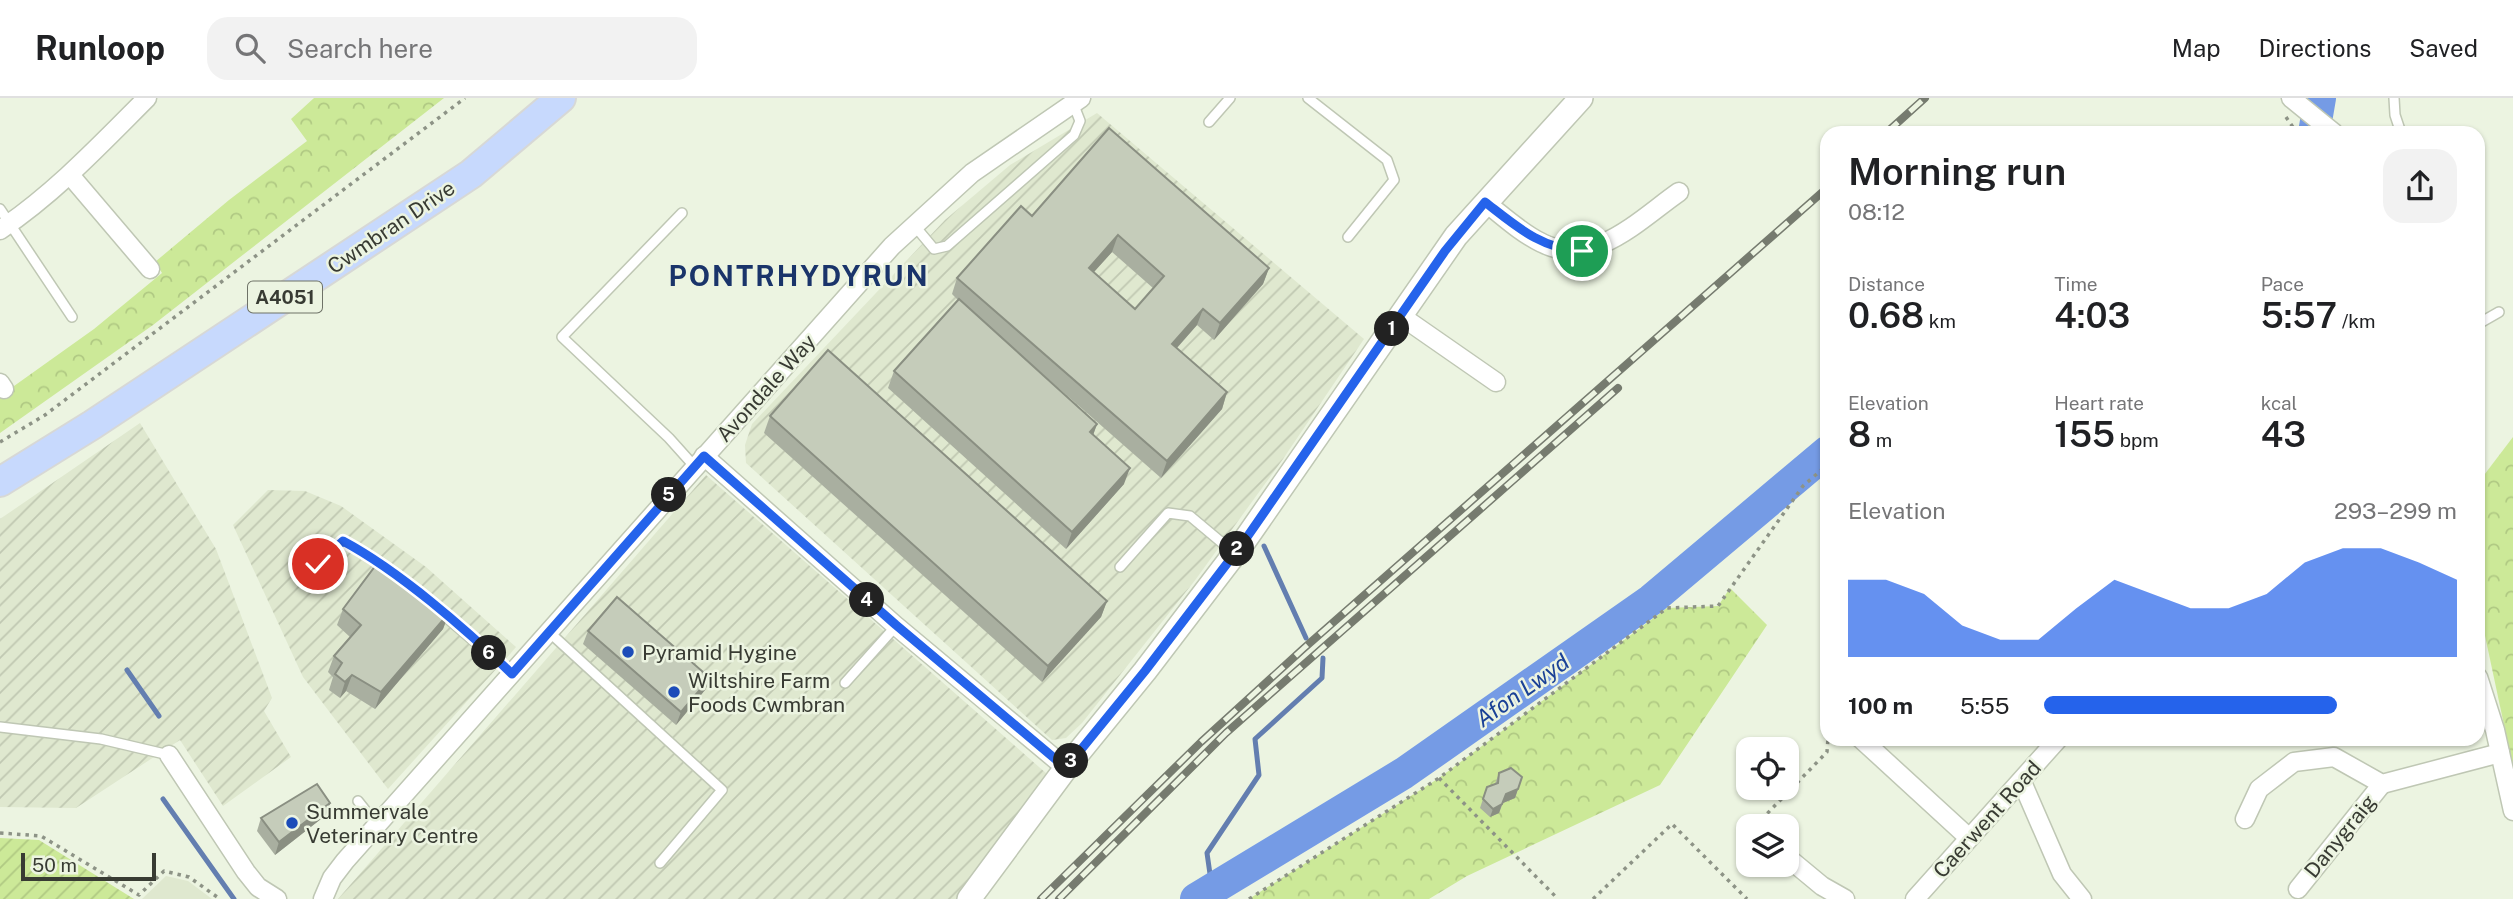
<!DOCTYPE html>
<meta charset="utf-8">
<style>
:root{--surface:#fff;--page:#f2f2f2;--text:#202124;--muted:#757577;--line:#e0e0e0;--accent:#2563eb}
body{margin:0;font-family:"Public Sans",sans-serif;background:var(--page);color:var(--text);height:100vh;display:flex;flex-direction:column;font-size:26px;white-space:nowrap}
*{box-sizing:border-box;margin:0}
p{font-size:23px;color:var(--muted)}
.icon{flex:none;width:38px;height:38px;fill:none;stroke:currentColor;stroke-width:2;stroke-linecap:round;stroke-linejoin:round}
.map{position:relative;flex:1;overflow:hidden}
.details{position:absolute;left:1820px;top:28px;width:665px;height:620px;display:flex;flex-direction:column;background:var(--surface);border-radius:21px;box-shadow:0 2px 5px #0004}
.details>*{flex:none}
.tools{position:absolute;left:1736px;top:639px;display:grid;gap:14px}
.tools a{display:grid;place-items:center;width:63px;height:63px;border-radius:14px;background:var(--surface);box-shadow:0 2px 5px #0004;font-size:35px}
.scale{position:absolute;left:21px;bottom:18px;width:135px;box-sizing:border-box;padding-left:7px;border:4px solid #383b33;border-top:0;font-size:19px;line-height:24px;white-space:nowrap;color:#383b33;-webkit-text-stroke:5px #ecf4e1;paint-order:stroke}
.pin{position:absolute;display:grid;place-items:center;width:60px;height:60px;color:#fff;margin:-30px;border:4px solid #fff;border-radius:50%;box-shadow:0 2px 7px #0007}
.km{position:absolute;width:35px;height:35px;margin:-18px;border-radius:50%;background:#222;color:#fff;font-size:19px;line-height:35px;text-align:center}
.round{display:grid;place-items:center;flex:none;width:74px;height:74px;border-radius:21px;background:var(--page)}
.headline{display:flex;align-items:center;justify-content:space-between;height:119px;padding:0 28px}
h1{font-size:38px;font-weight:600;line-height:52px}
.figures{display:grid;grid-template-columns:repeat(3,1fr);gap:10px;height:119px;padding:7px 28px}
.figures div{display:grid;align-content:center}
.figures b{font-size:35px;font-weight:600}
.figures small{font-size:19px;font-weight:400}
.figures p{font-size:19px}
.chart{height:196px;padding:14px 28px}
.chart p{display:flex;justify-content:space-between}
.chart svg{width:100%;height:126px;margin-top:7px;fill:var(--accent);opacity:.7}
ul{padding:0 28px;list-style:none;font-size:23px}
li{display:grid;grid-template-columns:112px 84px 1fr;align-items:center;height:52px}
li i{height:18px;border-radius:9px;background:var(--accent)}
header{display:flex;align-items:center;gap:42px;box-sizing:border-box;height:98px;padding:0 35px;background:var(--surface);border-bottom:2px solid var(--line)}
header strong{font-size:33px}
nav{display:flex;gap:38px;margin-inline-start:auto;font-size:24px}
.search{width:490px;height:63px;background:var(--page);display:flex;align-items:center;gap:18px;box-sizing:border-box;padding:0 24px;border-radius:21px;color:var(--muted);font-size:26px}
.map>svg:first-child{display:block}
.built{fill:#dfe8cf}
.industrial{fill:url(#industrial-furrows)}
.forest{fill:url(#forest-crowns)}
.garden{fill:url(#garden-furrows)}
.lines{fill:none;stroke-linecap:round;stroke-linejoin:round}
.stream{stroke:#637eb0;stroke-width:5}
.river{stroke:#759be5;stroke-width:32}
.service-casing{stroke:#bfc7b4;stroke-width:12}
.minor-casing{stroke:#bfc7b4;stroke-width:21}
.tertiary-casing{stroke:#bfc7b4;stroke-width:26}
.primary-casing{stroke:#d7d8d6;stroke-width:32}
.path{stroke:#8d9386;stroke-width:3.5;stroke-dasharray:3.5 5;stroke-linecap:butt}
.service{stroke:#fff;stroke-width:9}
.minor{stroke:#fff;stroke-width:18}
.tertiary{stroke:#fff;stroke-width:23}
.primary{stroke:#c7d9fd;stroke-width:28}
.rail-casing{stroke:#767b6f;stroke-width:8}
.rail{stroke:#ecf4e1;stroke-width:5;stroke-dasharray:16;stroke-linecap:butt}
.wall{fill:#a9afa0;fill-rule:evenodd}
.shaded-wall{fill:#8a8f82}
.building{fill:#c5ccba;stroke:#8a8f82;stroke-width:2;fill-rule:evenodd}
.route-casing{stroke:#fff;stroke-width:14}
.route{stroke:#2563eb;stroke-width:9}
.poi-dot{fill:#1c4cb9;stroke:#ecf4e1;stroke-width:2.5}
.labels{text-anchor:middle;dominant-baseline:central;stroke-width:5;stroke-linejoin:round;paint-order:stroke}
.shield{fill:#ecf4e1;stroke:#6e7267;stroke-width:2}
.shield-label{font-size:19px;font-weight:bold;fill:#383b33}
.street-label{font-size:21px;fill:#383b33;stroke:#ecf4e1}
.poi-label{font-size:21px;fill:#383b33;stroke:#ecf4e1;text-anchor:start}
.water-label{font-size:23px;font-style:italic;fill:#1a4196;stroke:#ecf4e1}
.district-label{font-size:28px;font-weight:bold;letter-spacing:2px;fill:#1a346a;stroke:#ecf4e1}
</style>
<header>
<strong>Runloop</strong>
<div class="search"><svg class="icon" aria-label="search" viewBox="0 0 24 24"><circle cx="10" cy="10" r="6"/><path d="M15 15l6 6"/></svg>Search here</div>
<nav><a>Map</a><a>Directions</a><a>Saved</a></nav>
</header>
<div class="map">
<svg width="2513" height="801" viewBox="0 0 2513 801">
<defs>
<pattern id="industrial-furrows" width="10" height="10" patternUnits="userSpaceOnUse" patternTransform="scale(1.75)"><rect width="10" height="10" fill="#dfe8cf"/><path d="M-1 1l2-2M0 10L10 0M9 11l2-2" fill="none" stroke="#c0c8b2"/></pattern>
<pattern id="forest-crowns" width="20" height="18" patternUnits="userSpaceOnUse" patternTransform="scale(1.75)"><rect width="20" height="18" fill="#cce998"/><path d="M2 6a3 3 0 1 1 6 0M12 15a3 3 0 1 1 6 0" fill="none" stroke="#b0c983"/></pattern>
<pattern id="garden-furrows" width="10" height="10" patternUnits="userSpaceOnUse" patternTransform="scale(1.75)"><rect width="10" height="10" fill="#cce998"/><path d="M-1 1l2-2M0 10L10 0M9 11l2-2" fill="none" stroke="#b0c983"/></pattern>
</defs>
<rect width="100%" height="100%" fill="#ecf4e1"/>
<path class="built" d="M 166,778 L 188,783 L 212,801 L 142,801 Z"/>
<g class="industrial">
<path d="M 1097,15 L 1364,241 L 1283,361 L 1196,481 L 1082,625 L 1066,640 L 1052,642 L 746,365 L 745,347 L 752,326 L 945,122 L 1010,67 Z"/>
<path d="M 140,325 L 216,451 L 272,600 L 264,613 L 291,659 L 223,708 L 180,642 L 76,710 L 0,709 L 0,421 Z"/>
<path d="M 706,377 L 1047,676 L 957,801 L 338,801 Z"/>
<path d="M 268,392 L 305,393 L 341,408 L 426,469 L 516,549 L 388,691 L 303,579 L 233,427 Z"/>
</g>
<g class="forest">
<path d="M 314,0 L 444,0 L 153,227 L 0,335 L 0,298 L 94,231 L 162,175 L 155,164 L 229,102 L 307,43 L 291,21 Z"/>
<path d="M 2513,339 L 2513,669 L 2478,505 L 2478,385 Z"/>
<path d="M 1730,490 L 1767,527 L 1660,687 L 1467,778 L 1429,801 L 1249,801 L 1439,680 L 1667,510 L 1718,508 Z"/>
</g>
<path class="garden" d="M 0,740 L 39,742 L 134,801 L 0,801 Z"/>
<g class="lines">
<g class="stream">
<path d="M 1264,448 L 1306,540"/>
<path d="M 127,572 L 159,618"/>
<path d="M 163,701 L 234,801"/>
<path d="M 1212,790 L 1207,755 L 1259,677 L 1255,641 L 1322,580 L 1323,560"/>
</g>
<g class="river">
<path d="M 2314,35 L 2320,0"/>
<path d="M 1196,801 L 1404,675 L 1651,502 L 1827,354"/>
</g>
<defs>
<g id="service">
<path d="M 1308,0 L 1387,62 L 1394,82 L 1348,139"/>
<path d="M 2394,0 L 2395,17 L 2401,35"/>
<path d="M 1209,24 L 1230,0"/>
<path d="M 0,111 L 72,219"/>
<path d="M 682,115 L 562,239 L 669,340 L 695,369"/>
<path d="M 914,127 L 934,151 L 947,148 L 1074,37 L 1080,23 L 1073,5"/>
<path d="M 2478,226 L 2499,214"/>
<path d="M 318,466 L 343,443 L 387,471"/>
<path d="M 1120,469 L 1168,415 L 1190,418 L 1233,454"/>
<path d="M 439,513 L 512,576"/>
<path d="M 549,534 L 722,692 L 660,765"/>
<path d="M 845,585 L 896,528"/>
<path d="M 0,629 L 101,641 L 169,657"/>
<path d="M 358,703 L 377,727"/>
</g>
<g id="minor">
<path d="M 2291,0 L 2334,35"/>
<path d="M 70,77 L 150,171"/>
<path d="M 1485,104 C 1503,118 1521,135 1542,145 C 1593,171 1640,121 1679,94"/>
<path d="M 0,132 C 55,95 100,47 147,0"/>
<path d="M 1401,218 L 1496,284"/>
<path d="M 0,285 L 4,291"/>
<path d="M 704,358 L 896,528 L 1066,670"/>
<path d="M 2478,579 L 2495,632 L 2513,713"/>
<path d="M 1860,640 L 1968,739"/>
<path d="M 169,657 L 246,774 L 258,789 L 277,801"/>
<path d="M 2022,684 L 2062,776 L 2082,801"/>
<path d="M 2245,721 L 2259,691 L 2294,664 L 2334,659 L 2382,686 L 2500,655"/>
<path d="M 1787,759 L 1822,788 L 1845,801"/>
<path d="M 2298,791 L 2382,686"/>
<path d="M 323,801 L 332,780 L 345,763 L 892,148 L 972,75 L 1081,0"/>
<path d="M 1915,801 L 2059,640"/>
</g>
<path id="tertiary" d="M 969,801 L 1066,670 L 1145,573 L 1245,442 L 1456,138 L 1581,0"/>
<path id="primary" d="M 0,384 L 92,327 L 471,76 L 561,0"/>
</defs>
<use href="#service" class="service-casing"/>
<use href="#minor" class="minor-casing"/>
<use href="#tertiary" class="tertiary-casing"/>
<use href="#primary" class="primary-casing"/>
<g class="path">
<path d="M 2286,19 L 2297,35"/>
<path d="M 0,344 L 45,317 L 465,0"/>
<path d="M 1439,680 L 1558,801"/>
<path d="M 1760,728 L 1758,725 L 1827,654 L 1828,640"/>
<path d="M 0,735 L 41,738 L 139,797 L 164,773 L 189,779 L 220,801"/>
<path d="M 1249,801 L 1439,680 L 1667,510 L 1718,508 L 1803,388 L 1827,367"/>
<path d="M 1593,801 L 1672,726 L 1747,801"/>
</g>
<use href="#service" class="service"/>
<use href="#minor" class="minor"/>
<use href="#tertiary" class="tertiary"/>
<use href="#primary" class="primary"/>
<defs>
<g id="rail">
<path d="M 1886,35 L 1925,0"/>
<path d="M 1041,801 L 1201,644 L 1303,551 L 1827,90"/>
<path d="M 1059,801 L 1226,635 L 1618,290"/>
</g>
</defs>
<use href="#rail" class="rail-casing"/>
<use href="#rail" class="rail"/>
</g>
<g class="wall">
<path d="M 1032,118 L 1269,170 L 1263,186 L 1214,242 L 1197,227 L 1177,250 L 1227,294 L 1222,311 L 1161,380 L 1030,265 L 1097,326 L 1093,337 L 1124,386 L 1066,451 L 888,290 L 894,273 L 958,202 L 952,196 L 957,180 ZM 1112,154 L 1153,190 L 1135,211 L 1094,174 Z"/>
<path d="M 770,318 L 1107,503 L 1101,519 L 1042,584 L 764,335 Z"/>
<path d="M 343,511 L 449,515 L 443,531 L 375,611 L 346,593 L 340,600 L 329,592 L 333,579 L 328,574 L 334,558 L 350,539 L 337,527 Z"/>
<path d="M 588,533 L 710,580 L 705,592 L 676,627 L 583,546 Z"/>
<path d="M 1499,675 L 1518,691 L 1515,700 L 1503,705 L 1499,715 L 1490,719 L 1480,710 L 1487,689 L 1495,686 Z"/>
<path d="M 330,705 L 326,717 L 275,757 L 257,733 L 261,720 Z"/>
</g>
<g class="shaded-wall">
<path d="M 1118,137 L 1112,154 L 1083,186 L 1089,170 Z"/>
<path d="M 1269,170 L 1263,186 L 1214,242 L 1220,225 Z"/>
<path d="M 1203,211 L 1197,227 L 1166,262 L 1172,246 Z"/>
<path d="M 1227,294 L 1222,311 L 1161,380 L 1167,363 Z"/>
<path d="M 1097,326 L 1091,343 L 1090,334 Z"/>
<path d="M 1130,370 L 1124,386 L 1066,451 L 1072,434 Z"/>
<path d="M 1107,503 L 1101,519 L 1042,584 L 1048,568 Z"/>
<path d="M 449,515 L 443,531 L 375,611 L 381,594 Z"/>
<path d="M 352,577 L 346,593 L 340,600 L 345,584 Z"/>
<path d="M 710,580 L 705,592 L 676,627 L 681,614 Z"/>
<path d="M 1518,691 L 1515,700 L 1503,705 L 1506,696 Z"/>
<path d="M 330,705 L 326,717 L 275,757 L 279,744 Z"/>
<path d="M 1502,706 L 1499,715 L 1490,719 L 1493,711 Z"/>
</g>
<g class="building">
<path d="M 1109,30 L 1269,170 L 1220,225 L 1203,211 L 1172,246 L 1227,294 L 1167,363 L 957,180 L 1021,108 L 1032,118 ZM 1118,137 L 1164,178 L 1135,211 L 1089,170 Z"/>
<path d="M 959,201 L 1097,326 L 1090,334 L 1130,370 L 1072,434 L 894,273 Z"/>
<path d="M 828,252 L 1107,503 L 1048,568 L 770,318 Z"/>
<path d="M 379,463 L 449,515 L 381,594 L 352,577 L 345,584 L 335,576 L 342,565 L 334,558 L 361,527 L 343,511 Z"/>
<path d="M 617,499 L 710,580 L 681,614 L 588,533 Z"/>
<path d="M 1511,670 L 1522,679 L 1518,691 L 1506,696 L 1502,706 L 1493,711 L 1483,701 L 1487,689 L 1498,685 L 1499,675 Z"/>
<path d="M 317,686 L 330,705 L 279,744 L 261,720 Z"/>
</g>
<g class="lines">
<defs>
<path id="route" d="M 318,466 L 343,443 C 399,473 466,531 512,576 L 704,358 L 896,527 L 1066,670 L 1145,573 L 1245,442 L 1445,153 L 1485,104 C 1516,128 1541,151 1582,153"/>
</defs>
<use href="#route" class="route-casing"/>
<use href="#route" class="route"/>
</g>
<g class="poi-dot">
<circle cx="628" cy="554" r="7"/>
<circle cx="674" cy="594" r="7"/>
<circle cx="292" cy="725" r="7"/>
</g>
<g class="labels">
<rect class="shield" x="248" y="183.5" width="74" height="31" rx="5"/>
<g class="shield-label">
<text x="285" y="199">A4051</text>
</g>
<g class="street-label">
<text transform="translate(391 129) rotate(-34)">Cwmbran Drive</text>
<text transform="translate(766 290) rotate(-48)">Avondale Way</text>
<text transform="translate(1987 721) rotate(-48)">Caerwent Road</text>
<text transform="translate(2340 738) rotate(-51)">Danygraig</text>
</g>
<g class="poi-label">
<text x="642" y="554">Pyramid Hygine</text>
<text x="688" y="582">Wiltshire Farm<tspan x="688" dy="24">Foods Cwmbran</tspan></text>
<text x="306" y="713">Summervale<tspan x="306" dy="24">Veterinary Centre</tspan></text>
</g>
<g class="water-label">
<text transform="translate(1522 592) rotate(-35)">Afon Lwyd</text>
</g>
<g class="district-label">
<text x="799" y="177">PONTRHYDYRUN</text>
</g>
</g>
</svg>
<div class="tools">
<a><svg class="icon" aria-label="locate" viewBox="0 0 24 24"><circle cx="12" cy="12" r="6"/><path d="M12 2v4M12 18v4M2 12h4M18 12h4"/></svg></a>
<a><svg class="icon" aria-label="layers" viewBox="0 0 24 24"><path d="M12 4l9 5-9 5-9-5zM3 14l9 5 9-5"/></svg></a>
</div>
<div class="scale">50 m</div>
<div class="pin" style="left:1582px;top:153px;background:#1e9e55"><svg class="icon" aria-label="arrive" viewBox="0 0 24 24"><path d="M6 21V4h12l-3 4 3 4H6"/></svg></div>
<div class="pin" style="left:318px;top:466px;background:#d93025"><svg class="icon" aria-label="check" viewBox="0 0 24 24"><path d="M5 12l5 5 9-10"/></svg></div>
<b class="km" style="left:1392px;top:231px">1</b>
<b class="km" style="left:1237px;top:451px">2</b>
<b class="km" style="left:1071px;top:663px">3</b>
<b class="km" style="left:867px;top:502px">4</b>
<b class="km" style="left:669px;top:397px">5</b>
<b class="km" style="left:489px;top:555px">6</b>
<section class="details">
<div class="headline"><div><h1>Morning run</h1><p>08:12</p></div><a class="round"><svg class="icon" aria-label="share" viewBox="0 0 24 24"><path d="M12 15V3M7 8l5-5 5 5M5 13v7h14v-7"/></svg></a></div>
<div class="figures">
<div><p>Distance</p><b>0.68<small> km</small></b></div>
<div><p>Time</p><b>4:03</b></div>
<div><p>Pace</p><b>5:57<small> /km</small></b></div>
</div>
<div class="figures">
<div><p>Elevation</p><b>8<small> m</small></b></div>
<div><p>Heart rate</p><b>155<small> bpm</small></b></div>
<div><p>kcal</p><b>43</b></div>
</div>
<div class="chart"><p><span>Elevation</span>293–299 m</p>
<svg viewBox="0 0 160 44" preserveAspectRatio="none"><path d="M0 44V17L10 17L20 22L30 33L40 38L50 38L60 27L70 17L80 22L90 27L100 27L110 22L120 11L130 6L140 6L150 11L160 17V44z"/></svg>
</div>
<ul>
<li><b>100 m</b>5:55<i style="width:71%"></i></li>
</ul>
</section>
</div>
